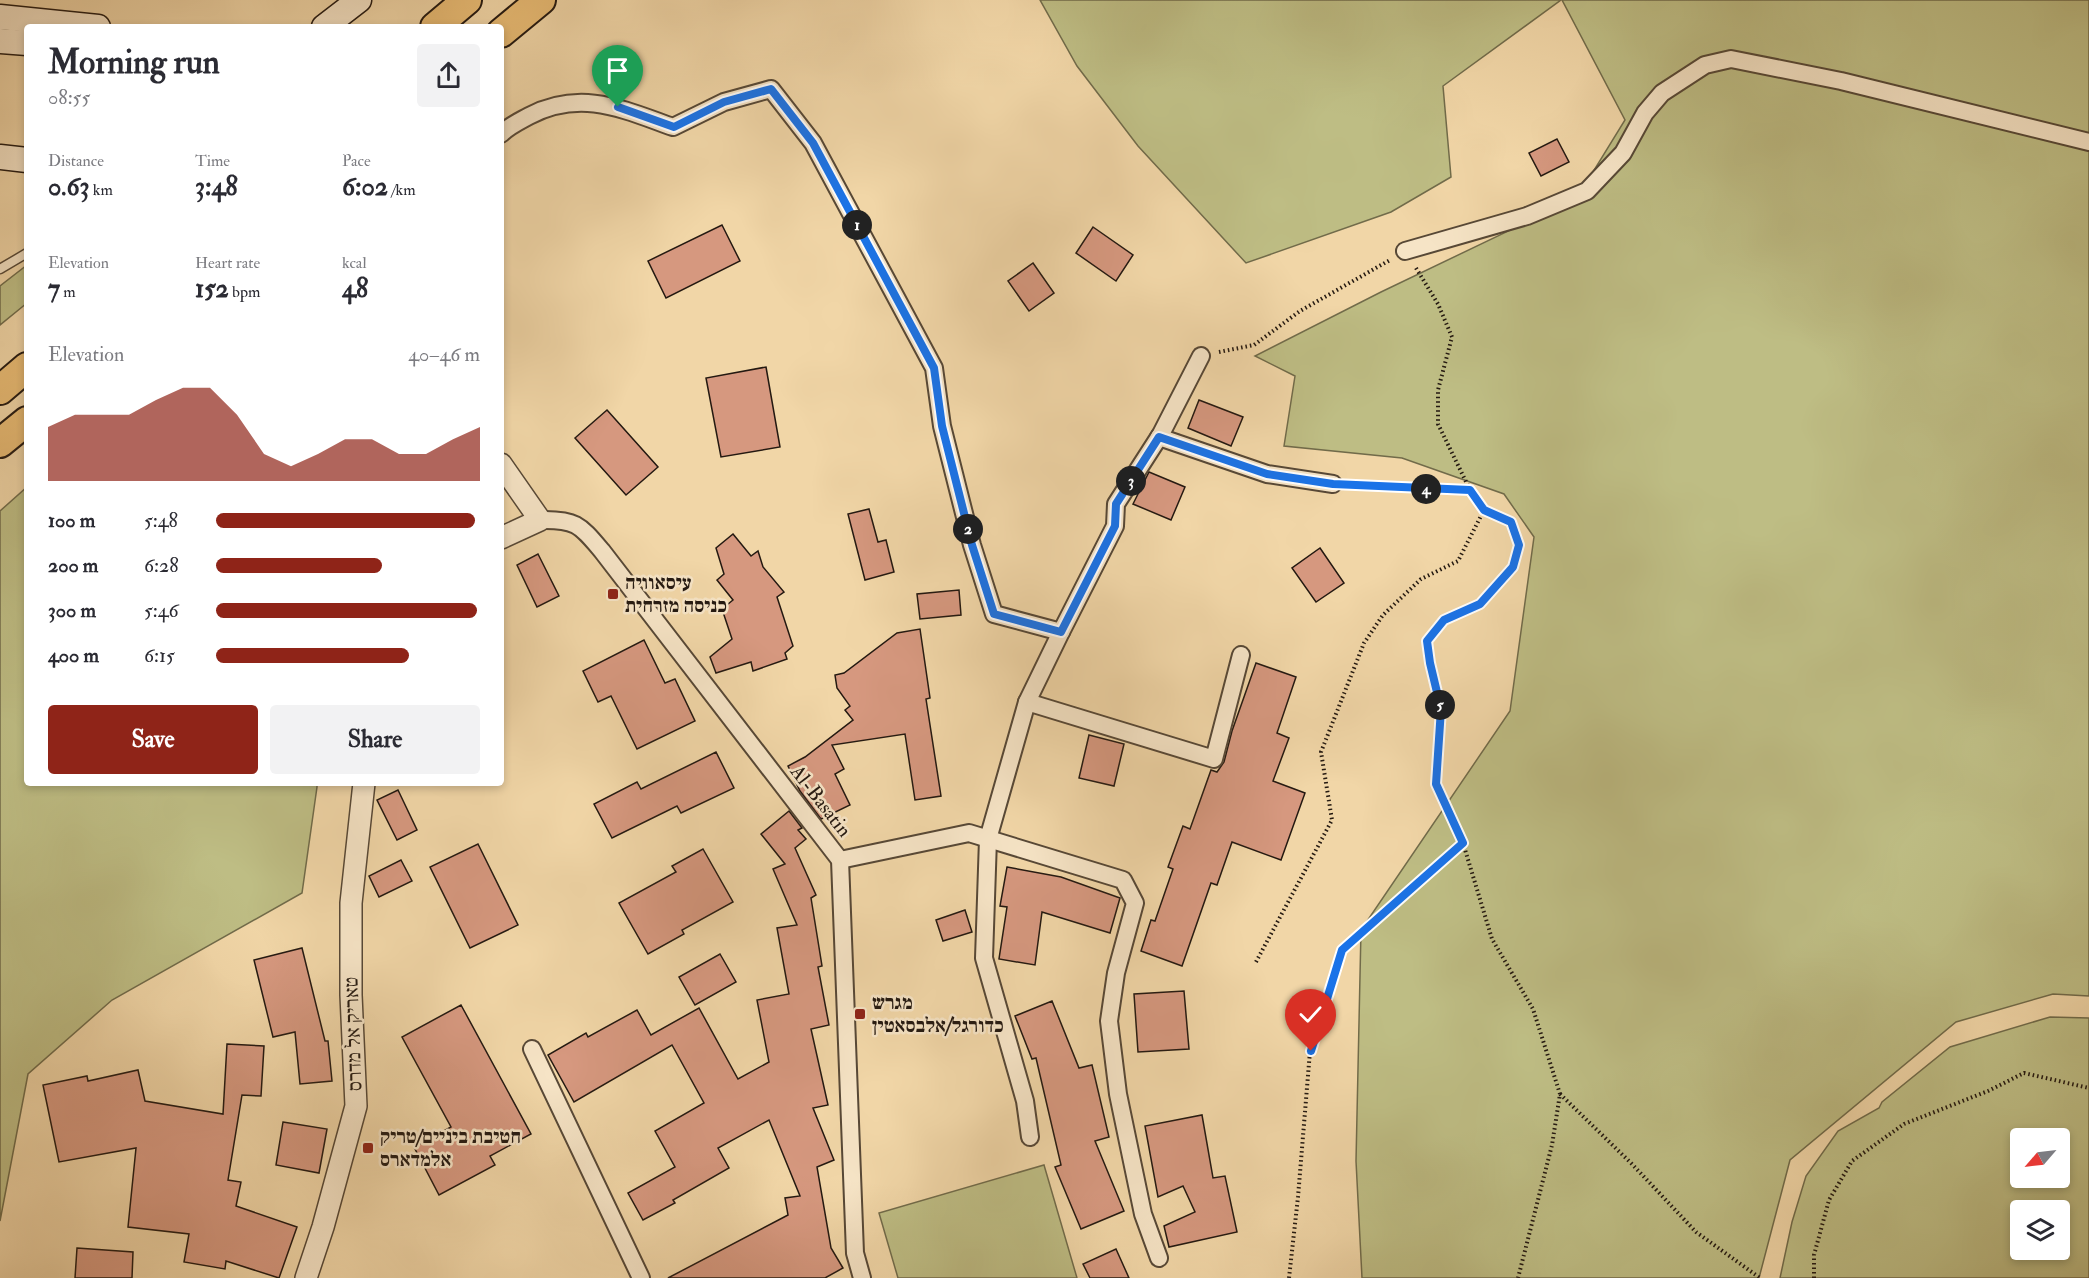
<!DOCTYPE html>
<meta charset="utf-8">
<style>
:root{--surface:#fff;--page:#f2f2f3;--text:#2b2b33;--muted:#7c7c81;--accent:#8f2418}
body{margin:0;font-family:"IM FELL Double Pica","Frank Ruhl Libre",serif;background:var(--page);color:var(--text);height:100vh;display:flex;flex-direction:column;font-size:22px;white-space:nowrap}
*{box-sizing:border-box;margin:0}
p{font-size:20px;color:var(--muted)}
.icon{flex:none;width:33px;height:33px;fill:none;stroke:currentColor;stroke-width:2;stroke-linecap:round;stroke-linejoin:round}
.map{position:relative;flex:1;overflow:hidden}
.panel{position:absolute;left:24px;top:24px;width:480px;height:762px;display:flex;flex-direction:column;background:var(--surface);border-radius:6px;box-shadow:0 3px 9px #0003}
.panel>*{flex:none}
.needle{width:39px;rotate:242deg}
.fabs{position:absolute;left:2010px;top:1128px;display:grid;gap:12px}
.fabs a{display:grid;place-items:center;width:60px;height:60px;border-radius:6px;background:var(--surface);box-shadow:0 3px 9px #0003;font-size:30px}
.pin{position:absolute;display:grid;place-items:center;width:51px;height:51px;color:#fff;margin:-62px -26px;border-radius:50% 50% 50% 0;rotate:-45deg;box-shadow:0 0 6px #0007}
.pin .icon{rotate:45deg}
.km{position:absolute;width:30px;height:30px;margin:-15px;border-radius:50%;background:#222;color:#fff;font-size:16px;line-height:30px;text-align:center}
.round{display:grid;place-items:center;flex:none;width:63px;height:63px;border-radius:6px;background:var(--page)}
.overview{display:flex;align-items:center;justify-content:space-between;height:102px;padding:0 24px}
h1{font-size:33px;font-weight:700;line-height:45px}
.metrics{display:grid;grid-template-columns:repeat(3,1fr);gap:9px;height:102px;padding:6px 24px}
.metrics div{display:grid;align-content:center}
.metrics b{font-size:26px;font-weight:700}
.metrics small{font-size:16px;font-weight:400}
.metrics p{font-size:16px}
.chart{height:168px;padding:12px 24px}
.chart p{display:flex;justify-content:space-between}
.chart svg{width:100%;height:108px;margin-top:6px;fill:var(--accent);opacity:.7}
.cta{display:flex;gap:12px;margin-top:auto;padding:12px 24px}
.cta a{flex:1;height:69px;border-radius:6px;background:var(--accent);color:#fff;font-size:24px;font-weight:700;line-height:69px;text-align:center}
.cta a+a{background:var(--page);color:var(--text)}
ul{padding:0 24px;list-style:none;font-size:20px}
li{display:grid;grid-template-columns:96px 72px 1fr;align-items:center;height:45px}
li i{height:15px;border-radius:8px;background:var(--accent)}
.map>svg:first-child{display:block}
.green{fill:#bebd84;stroke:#716b4a;stroke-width:1.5;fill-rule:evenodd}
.building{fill:#d6987f;stroke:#241911;stroke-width:1.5}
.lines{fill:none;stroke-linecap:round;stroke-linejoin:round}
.service-casing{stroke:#574836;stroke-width:11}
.minor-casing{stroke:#574836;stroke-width:20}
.tertiary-casing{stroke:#574836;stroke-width:24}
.secondary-casing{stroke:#241911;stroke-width:27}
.trunk-casing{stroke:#241911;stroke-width:32}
.path{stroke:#241911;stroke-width:4;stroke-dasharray:1.5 3;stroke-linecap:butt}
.service{stroke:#f6e4c6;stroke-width:8}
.minor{stroke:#f6e4c6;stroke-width:16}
.tertiary{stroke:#f6e4c6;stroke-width:21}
.secondary{stroke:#f6e4c6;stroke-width:24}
.trunk{stroke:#e8bb74;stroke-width:28}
.route-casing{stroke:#fff;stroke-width:12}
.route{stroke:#1a73e8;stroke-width:8}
.poi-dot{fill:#8f2418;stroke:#f6e4c6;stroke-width:2}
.labels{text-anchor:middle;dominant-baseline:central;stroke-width:5;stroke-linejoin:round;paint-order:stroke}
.poi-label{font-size:20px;font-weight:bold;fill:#241911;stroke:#f6e4c6;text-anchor:start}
.street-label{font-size:20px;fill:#241911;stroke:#f6e4c6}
</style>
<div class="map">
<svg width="2089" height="1278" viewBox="0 0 2089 1278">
<rect width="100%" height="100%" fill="#f1d6a7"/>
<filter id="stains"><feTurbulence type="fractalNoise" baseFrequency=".00333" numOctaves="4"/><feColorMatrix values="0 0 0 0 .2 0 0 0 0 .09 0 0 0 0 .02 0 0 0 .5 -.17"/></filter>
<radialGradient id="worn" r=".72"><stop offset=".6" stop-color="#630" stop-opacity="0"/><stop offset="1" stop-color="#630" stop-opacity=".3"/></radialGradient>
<g class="green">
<path d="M 1040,0 L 1561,0 L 1443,86 L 1451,177 L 1391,212 L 1246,263 L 1138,146 L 1077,66 Z"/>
<path d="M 1562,0 L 2089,0 L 2089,996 L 2053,994 L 1956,1022 L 1790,1160 L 1759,1278 L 1362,1278 L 1356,1161 L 1361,930 L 1510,711 L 1534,537 L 1504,494 L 1402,458 L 1284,446 L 1295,376 L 1255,356 L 1381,292 L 1577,198 L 1625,120 Z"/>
<path d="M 27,265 L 27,303 L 0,325 L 0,286 Z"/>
<path d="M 27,487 L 27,783 L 317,783 L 317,787 L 302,893 L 112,1000 L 28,1074 L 0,1221 L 0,511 Z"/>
<path d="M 2050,1017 L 2089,1018 L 2089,1278 L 1780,1278 L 1792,1222 L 1806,1176 L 1838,1131 L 1879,1108 L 1882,1102 L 1950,1047 ZM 2020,1138 L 2060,1138 L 2060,1178 L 2020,1178 ZM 2020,1210 L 2060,1210 L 2060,1250 L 2020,1250 Z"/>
<path d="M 1044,1165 L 1077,1278 L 898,1278 L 879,1213 Z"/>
</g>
<g class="building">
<path d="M 1557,139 L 1569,162 L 1541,176 L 1529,153 Z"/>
<path d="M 722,225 L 740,261 L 666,298 L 648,261 Z"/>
<path d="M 1093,227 L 1133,255 L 1116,281 L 1076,253 Z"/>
<path d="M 1033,263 L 1054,293 L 1029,311 L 1008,281 Z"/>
<path d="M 766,367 L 780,447 L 721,457 L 706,378 Z"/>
<path d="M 1199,400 L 1243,417 L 1231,446 L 1188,428 Z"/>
<path d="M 607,410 L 658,467 L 626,495 L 575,438 Z"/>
<path d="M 1149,472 L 1185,487 L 1171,520 L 1133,504 Z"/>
<path d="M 869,509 L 878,542 L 886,540 L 894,572 L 865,580 L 848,514 Z"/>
<path d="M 733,534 L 751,556 L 758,551 L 763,567 L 784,592 L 777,597 L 793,646 L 785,653 L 787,659 L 753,671 L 751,662 L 716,673 L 710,657 L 732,639 L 722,609 L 733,600 L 717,580 L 724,574 L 716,548 Z"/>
<path d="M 1320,548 L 1344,583 L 1316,602 L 1292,568 Z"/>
<path d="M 538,554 L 559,596 L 537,607 L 517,565 Z"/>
<path d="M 959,590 L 961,615 L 920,619 L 917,594 Z"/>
<path d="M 920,629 L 930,698 L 926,699 L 941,796 L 915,800 L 905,734 L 832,745 L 844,769 L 835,774 L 850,805 L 821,819 L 800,791 L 788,766 L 805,757 L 853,720 L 845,710 L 850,706 L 837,688 L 835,675 L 844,673 L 897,633 Z"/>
<path d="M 644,640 L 665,683 L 675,679 L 695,721 L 637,749 L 611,696 L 598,702 L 583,671 Z"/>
<path d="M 1256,663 L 1296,677 L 1277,733 L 1289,738 L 1273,781 L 1305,793 L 1281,860 L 1232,842 L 1217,885 L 1211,883 L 1182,966 L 1141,951 L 1151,920 L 1155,921 L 1173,869 L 1168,867 L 1183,826 L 1190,829 L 1211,770 L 1217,772 L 1224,762 L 1232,731 Z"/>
<path d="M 1089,735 L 1124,744 L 1114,786 L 1079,778 Z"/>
<path d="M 716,752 L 734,788 L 681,813 L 677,806 L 612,838 L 594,804 L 637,782 L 641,789 Z"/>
<path d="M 398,790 L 417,830 L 397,840 L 377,800 Z"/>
<path d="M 789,811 L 802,828 L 798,830 L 806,839 L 795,848 L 816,895 L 811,898 L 822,966 L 818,967 L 829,1025 L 811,1029 L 828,1105 L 813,1108 L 834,1160 L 817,1167 L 831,1248 L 843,1268 L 825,1278 L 668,1278 L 788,1215 L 785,1198 L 800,1196 L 769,1120 L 718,1148 L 729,1168 L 673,1200 L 675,1203 L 643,1220 L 628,1193 L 675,1167 L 655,1131 L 704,1103 L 672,1045 L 574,1102 L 548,1055 L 586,1033 L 588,1037 L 637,1010 L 651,1035 L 699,1008 L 738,1079 L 769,1062 L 757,1000 L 789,994 L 777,928 L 797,925 L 773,869 L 785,864 L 761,834 Z"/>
<path d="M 478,844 L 518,925 L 470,948 L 430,867 Z"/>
<path d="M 703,849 L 733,902 L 682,930 L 684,934 L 648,954 L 619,903 L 676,872 L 672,866 Z"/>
<path d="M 401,860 L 412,881 L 379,897 L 369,876 Z"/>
<path d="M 1007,867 L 1061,877 L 1120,898 L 1110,933 L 1042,912 L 1035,965 L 999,959 L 1007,907 L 1000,906 Z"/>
<path d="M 965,910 L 972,932 L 943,941 L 936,920 Z"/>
<path d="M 302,948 L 325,1041 L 328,1041 L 332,1081 L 300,1084 L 295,1032 L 273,1037 L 254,960 Z"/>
<path d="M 720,954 L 736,982 L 695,1005 L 679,977 Z"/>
<path d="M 1184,991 L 1189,1049 L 1138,1052 L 1134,994 Z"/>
<path d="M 1052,1001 L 1079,1068 L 1092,1065 L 1109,1137 L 1095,1141 L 1124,1211 L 1081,1229 L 1055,1167 L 1061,1165 L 1036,1058 L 1032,1059 L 1015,1016 Z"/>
<path d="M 461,1005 L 531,1134 L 490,1156 L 495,1165 L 439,1195 L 414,1147 L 451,1127 L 402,1037 Z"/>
<path d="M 227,1044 L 264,1046 L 261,1096 L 242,1095 L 228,1180 L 241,1182 L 236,1206 L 297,1227 L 279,1278 L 226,1261 L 225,1269 L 184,1262 L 189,1234 L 128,1227 L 136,1148 L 59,1162 L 43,1085 L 87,1076 L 88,1081 L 138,1070 L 145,1101 L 223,1114 Z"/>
<path d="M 1202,1115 L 1213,1178 L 1225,1176 L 1237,1232 L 1169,1247 L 1164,1226 L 1195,1212 L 1183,1186 L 1158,1197 L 1145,1126 Z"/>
<path d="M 283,1122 L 327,1129 L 319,1173 L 276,1165 Z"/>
<path d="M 77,1248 L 133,1252 L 132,1278 L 75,1278 Z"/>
<path d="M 1116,1249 L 1129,1278 L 1090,1278 L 1083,1264 Z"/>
</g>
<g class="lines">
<defs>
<path id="service" d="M 0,269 L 27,253"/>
<g id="minor">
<path d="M 501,134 C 509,126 518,122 529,116 C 581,89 622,109 673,127 L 724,102 L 771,89 L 813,143 L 934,368 L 942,426 L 972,545 L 994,614 L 1061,632 L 1027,702 L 988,839 L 984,958 L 1025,1101 L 1030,1137"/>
<path d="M 1405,251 L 1527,216 L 1587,191 L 1623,153 L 1645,113 L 1662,93 L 1705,65 L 1731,59 L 1841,81 L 2089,142"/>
<path d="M 1159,437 L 1267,474 L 1333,484"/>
<path d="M 540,520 C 576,519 580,525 602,551 L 840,860 L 855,1253 L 862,1278"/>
<path d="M 1061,632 L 1115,526 L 1116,504 L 1161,434 L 1201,356"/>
<path d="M 1027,702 L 1214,759 L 1241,655"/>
<path d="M 840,860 L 969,833 L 1123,880 L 1135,903 L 1116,973 L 1109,1021 L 1118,1094 L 1143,1214 L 1159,1258"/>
<path d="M 532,1049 L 641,1278"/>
</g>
<g id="tertiary">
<path d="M 501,464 L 540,520 L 501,538"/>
<path d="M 306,1278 L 323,1227 L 356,1106 L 351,995 L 351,903 L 364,783"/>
</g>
<g id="secondary">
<path d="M 0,17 L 98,27"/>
<path d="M 324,27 L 359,0"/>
<path d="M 0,41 L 27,43"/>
<path d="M 0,157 L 27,160"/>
</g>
<g id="trunk">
<path d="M 435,27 L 467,0"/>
<path d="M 501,33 L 541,0"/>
<path d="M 0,390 L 27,367"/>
<path d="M 0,443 L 27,421"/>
</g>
</defs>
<use href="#service" class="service-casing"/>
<use href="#minor" class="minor-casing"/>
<use href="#tertiary" class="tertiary-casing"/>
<use href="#secondary" class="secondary-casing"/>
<use href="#trunk" class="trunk-casing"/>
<g class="path">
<path d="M 1416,268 L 1438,304 L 1452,337 L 1438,390 L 1438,424 L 1470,490 L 1484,510 L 1511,522 L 1519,545 L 1513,567 L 1480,604 L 1444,620 L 1427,641 L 1430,663 L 1441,709 L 1436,784 L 1463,843 L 1492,939 L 1533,1009 L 1560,1094 L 1552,1145 L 1518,1278"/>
<path d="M 1219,352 L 1254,345 L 1300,311 L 1390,260"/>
<path d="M 1351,485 L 1470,490"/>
<path d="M 1256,962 L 1332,820 L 1321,752 L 1364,643 L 1383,615 L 1421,579 L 1458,561 L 1484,510"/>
<path d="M 1560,1094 L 1631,1163 L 1696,1232 L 1760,1278"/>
<path d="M 1289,1278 L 1298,1197 L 1310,1051 L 1342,949 L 1463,843"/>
<path d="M 1814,1278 L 1814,1255 L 1829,1200 L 1852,1161 L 1904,1124 L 1988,1091 L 2024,1073 L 2089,1088"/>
</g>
<use href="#service" class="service"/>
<use href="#minor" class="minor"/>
<use href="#tertiary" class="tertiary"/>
<use href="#secondary" class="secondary"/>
<use href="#trunk" class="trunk"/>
</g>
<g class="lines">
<defs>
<path id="route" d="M 618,107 L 674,127 L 724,102 L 771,89 L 813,143 L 934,368 L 942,426 L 972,545 L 994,614 L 1061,632 L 1115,526 L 1116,504 L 1159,437 L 1267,474 L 1333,484 L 1470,490 L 1484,510 L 1511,522 L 1519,545 L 1513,567 L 1480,604 L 1444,620 L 1427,641 L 1430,663 L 1441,709 L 1436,784 L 1463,843 L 1342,950 L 1311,1051"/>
</defs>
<use href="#route" class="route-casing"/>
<use href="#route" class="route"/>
</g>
<g class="poi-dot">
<rect x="607" y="588" width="12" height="12" rx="3"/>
<rect x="854" y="1008" width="12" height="12" rx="3"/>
<rect x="362" y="1142" width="12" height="12" rx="3"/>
</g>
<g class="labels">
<g class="poi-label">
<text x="625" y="582">עיסאוויה<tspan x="625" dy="23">כניסה מזרחית</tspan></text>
<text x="872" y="1002">מגרש<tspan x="872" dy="23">כדורגל/אלבסאטין</tspan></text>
<text x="380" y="1136">חטיבת ביניים/טריק<tspan x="380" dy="23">אלמדארס</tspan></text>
</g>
<g class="street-label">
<text transform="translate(821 801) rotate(52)">Al-Basatin</text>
<text transform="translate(353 1034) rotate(-92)">טאריק אל מדרס</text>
</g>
</g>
<rect width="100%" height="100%" filter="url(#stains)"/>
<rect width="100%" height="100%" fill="url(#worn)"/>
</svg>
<div class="fabs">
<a><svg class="needle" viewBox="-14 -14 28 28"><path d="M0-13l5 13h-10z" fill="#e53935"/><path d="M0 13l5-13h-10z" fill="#7c7c81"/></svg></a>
<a><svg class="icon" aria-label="layers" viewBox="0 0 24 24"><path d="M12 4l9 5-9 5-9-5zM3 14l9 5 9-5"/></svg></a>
</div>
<div class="pin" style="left:618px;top:107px;background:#1e9e55"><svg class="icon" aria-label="arrive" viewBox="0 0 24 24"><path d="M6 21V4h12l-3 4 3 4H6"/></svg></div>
<div class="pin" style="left:1311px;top:1051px;background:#d93025"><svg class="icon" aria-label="check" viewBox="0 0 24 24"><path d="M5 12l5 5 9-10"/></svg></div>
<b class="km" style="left:857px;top:225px">1</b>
<b class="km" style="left:968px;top:529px">2</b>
<b class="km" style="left:1131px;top:481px">3</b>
<b class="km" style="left:1426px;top:489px">4</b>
<b class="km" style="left:1440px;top:705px">5</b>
<section class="panel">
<div class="overview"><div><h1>Morning run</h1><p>08:55</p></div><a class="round"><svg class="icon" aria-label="share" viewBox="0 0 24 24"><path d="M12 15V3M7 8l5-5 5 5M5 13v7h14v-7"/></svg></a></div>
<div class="metrics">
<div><p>Distance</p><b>0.63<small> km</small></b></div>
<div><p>Time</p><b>3:48</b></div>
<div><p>Pace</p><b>6:02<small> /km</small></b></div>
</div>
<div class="metrics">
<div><p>Elevation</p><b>7<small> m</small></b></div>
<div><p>Heart rate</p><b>152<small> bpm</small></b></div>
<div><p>kcal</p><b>48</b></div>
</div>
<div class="chart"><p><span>Elevation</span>40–46 m</p>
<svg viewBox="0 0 160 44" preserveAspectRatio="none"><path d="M0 44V22L10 17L20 17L30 17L40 11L50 6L60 6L70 17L80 33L90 38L100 33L110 27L120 27L130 33L140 33L150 27L160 22V44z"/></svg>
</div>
<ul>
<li><b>100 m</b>5:48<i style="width:98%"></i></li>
<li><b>200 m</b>6:28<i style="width:63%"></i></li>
<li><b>300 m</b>5:46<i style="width:99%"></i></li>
<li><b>400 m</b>6:15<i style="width:73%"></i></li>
</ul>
<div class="cta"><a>Save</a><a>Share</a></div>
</section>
</div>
